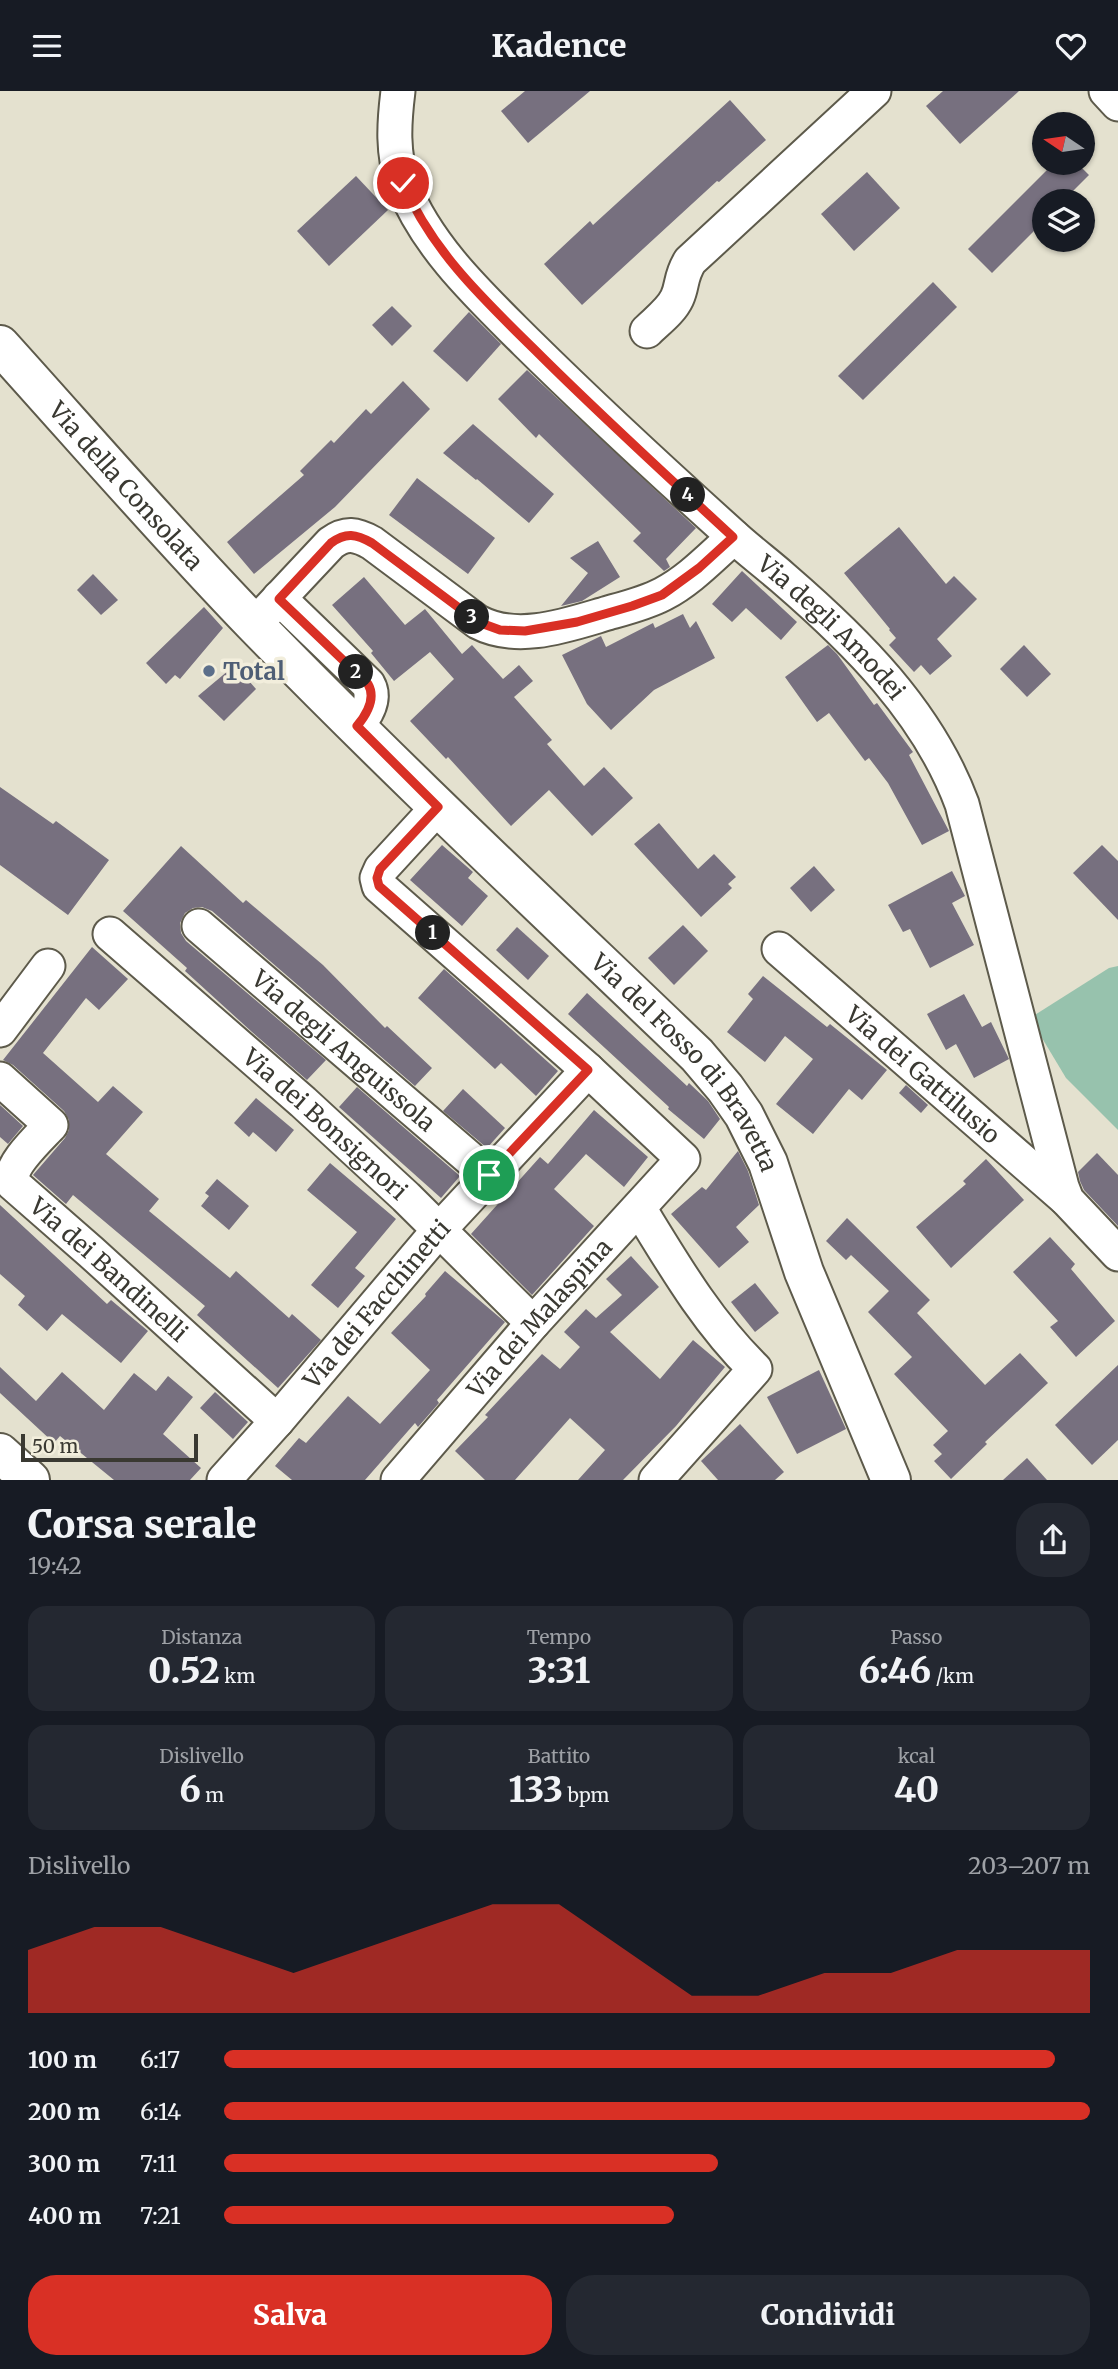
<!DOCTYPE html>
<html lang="it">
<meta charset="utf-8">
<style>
:root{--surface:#171b24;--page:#242831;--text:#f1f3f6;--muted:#9ea1a6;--accent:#d93025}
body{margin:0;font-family:Merriweather,serif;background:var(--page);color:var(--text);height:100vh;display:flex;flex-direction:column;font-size:26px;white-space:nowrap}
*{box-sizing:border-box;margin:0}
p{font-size:23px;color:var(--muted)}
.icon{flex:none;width:38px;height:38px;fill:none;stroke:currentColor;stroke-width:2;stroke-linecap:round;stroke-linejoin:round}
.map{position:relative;height:1389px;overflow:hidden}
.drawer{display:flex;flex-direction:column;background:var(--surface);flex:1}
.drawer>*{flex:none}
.needle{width:46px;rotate:283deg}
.buttons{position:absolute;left:1032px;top:21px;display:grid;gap:14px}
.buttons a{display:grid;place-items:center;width:63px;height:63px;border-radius:50%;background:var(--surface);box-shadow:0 2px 5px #0004;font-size:35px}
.scale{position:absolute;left:21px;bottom:18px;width:177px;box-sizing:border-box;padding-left:7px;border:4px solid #3a3932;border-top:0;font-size:19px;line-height:24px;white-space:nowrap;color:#3a3932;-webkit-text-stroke:5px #f2eedc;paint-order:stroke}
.pin{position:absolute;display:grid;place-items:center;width:60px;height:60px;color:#fff;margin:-30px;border:4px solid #fff;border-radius:50%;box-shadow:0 2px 7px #0007}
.km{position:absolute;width:35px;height:35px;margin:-18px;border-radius:50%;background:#222;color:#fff;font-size:19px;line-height:35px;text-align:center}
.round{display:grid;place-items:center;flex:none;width:74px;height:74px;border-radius:28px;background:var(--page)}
.overview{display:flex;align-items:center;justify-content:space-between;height:119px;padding:0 28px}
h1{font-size:38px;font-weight:800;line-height:52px}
.stats{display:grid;grid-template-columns:repeat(3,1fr);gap:10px;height:119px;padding:7px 28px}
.stats div{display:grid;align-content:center;border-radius:18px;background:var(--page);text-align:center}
.stats b{font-size:35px;font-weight:800}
.stats small{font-size:19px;font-weight:400}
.stats p{font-size:19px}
.chart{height:196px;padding:14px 28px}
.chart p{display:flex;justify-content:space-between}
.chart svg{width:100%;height:126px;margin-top:7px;fill:var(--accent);opacity:.7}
.cta{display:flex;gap:14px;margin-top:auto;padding:14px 28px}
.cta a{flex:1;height:80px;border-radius:28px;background:var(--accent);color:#fff;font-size:28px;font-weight:800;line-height:80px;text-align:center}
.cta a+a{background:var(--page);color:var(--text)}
ul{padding:0 28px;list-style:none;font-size:23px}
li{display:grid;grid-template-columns:112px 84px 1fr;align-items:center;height:52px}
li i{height:18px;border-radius:9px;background:var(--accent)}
header{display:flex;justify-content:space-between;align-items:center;height:91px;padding:0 28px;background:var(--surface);font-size:32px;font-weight:800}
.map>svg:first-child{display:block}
.green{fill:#97c2ad}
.building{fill:#77707f}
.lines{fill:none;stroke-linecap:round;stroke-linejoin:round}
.minor-casing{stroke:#5d5a4b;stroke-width:37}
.major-casing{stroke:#5d5a4b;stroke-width:42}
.minor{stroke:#fff;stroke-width:33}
.major{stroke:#fff;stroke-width:38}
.route-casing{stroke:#fff;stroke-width:14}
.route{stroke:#d93025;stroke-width:9}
.service-dot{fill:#5c6f8a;stroke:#f2eedc;stroke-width:2.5}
.labels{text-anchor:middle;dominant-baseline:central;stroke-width:7;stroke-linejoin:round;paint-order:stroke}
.street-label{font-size:24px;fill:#3a3932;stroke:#f2eedc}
.service-label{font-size:24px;font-weight:bold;fill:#4e5e75;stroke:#f2eedc;text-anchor:start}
</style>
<header><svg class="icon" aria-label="menu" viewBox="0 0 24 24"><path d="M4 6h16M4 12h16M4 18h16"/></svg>Kadence<svg class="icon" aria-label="heart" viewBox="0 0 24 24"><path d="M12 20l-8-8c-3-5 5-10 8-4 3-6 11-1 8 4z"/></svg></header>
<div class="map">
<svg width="1118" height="1389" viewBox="0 0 1118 1389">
<rect width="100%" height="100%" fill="#e4e1cf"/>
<path class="green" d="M 1118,875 L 1118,1039 L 1066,987 L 1030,927 L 1109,877 Z"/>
<g class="building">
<path d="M 525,0 L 590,0 L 528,52 L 501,20 Z"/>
<path d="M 943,0 L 1019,0 L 960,53 L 926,15 Z"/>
<path d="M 730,9 L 766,49 L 719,91 L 717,90 L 582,214 L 544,173 L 590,130 L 593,134 Z"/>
<path d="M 1054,72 L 1077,72 L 1089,84 L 1063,110 L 1045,110 L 1045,129 L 992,182 L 968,158 Z"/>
<path d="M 867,81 L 900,117 L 854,160 L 821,123 Z"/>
<path d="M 356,85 L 388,119 L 329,175 L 297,140 Z"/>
<path d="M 933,191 L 957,216 L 863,309 L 838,285 Z"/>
<path d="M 392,215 L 412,235 L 392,255 L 372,234 Z"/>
<path d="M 469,221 L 501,253 L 467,291 L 433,260 Z"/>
<path d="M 527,279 L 696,437 L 666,468 L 670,476 L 664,480 L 633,450 L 641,442 L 539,343 L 536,347 L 498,308 Z"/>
<path d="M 403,290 L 430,318 L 335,416 L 254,483 L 227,451 L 304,384 L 300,380 L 331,349 L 334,352 L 366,318 L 371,323 Z"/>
<path d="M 473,333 L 554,403 L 529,432 L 477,388 L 476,389 L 443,362 Z"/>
<path d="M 417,387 L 495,447 L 468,483 L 389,424 Z"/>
<path d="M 899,436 L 946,493 L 954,485 L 977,508 L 937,548 L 952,565 L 930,584 L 921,574 L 914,581 L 889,554 L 896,547 L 889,539 L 890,538 L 844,482 Z"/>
<path d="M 598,450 L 620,486 L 582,510 L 561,515 L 588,482 L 570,467 Z"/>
<path d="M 742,480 L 797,531 L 781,549 L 746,517 L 732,531 L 712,513 Z"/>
<path d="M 93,483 L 118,509 L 101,524 L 77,499 Z"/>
<path d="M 364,486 L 405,534 L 425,518 L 462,563 L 472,554 L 503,588 L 519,574 L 533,590 L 514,606 L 552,649 L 547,653 L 584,695 L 604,676 L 633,707 L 592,745 L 549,699 L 511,735 L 448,666 L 446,668 L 410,630 L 454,588 L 430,561 L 394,590 L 371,562 L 373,560 L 332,514 Z"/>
<path d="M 204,516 L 223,537 L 180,588 L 175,584 L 166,593 L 146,572 Z"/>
<path d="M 683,523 L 690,537 L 696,530 L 715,567 L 654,599 L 611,639 L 587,613 L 562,564 L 601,545 L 606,556 L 653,532 L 655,537 Z"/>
<path d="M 828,554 L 837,563 L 874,614 L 877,612 L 913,661 L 909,664 L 949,740 L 922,754 L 888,692 L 869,667 L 865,670 L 829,622 L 817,631 L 785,586 Z"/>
<path d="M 1024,554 L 1051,583 L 1027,606 L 1000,578 Z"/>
<path d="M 235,574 L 256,598 L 224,630 L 198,605 Z"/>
<path d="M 0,696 L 53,733 L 56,730 L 109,769 L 68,824 L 0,774 Z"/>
<path d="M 659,732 L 698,778 L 714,763 L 736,786 L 728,793 L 732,797 L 701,826 L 634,753 Z"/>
<path d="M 442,754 L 473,781 L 468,787 L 488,805 L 462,835 L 410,789 Z"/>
<path d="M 1102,754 L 1118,770 L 1118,829 L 1073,782 Z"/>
<path d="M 181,755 L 243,812 L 246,809 L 323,874 L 385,937 L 387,935 L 432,977 L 415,995 L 212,820 L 202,816 L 193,817 L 185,822 L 180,832 L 181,842 L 186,850 L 326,969 L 307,989 L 252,941 L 185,880 L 187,877 L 123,820 Z"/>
<path d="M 814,775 L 835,799 L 811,821 L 790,797 Z"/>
<path d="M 952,780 L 965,805 L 952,812 L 974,854 L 930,877 L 910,838 L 903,841 L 888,814 Z"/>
<path d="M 683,834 L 708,860 L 674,894 L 648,867 Z"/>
<path d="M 517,836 L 549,865 L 528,889 L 496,859 Z"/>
<path d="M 92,856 L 128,888 L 99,919 L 86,907 L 43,962 L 98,1011 L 113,995 L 143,1021 L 106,1063 L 159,1108 L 149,1120 L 230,1187 L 236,1180 L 289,1227 L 292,1223 L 321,1249 L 278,1297 L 197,1224 L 205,1215 L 73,1104 L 66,1113 L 33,1084 L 65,1047 L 69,1039 L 69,1029 L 64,1020 L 13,974 L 3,969 Z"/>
<path d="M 444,878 L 558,980 L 536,1005 L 501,972 L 495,978 L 418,907 Z"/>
<path d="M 763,885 L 827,936 L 830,933 L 887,979 L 862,1009 L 849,998 L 813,1043 L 776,1013 L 813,968 L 785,945 L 765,971 L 727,941 L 753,908 L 748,903 Z"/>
<path d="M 587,902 L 687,995 L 689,992 L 708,1010 L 720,1028 L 704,1048 L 668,1018 L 669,1016 L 568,923 Z"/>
<path d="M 964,903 L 982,936 L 991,931 L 1009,968 L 974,987 L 956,953 L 946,959 L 927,923 Z"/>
<path d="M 906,994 L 928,1014 L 921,1022 L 899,1002 Z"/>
<path d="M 357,996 L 460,1085 L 441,1107 L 339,1016 Z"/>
<path d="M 463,998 L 505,1037 L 487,1057 L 443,1020 Z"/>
<path d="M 256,1007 L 294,1039 L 276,1061 L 253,1041 L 249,1046 L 234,1032 Z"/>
<path d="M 0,1014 L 23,1035 L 8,1053 L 0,1046 Z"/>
<path d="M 594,1019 L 648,1066 L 624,1096 L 586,1063 L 554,1098 L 594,1135 L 532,1204 L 471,1143 L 540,1066 L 548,1073 Z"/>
<path d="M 738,1060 L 748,1080 L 759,1114 L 736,1136 L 749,1151 L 719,1177 L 671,1123 L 702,1096 L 706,1099 Z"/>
<path d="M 1097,1062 L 1118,1084 L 1118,1135 L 1084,1099 L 1080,1090 L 1078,1081 Z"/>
<path d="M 986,1068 L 1024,1109 L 951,1177 L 916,1136 L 966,1093 L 963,1090 Z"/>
<path d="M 330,1072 L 396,1128 L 355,1177 L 365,1185 L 338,1217 L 311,1194 L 357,1141 L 307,1099 Z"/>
<path d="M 217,1088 L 249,1115 L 229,1139 L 201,1115 L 209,1105 L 205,1102 Z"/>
<path d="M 0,1114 L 107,1213 L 111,1209 L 148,1240 L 121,1272 L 62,1223 L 47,1240 L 18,1214 L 25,1205 L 0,1183 Z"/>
<path d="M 847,1127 L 930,1209 L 917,1222 L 985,1294 L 1020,1262 L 1048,1292 L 985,1351 L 987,1353 L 951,1388 L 934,1370 L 942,1363 L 933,1354 L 948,1340 L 894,1283 L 912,1266 L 868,1221 L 889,1200 L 851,1164 L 846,1169 L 826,1150 Z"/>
<path d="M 1050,1146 L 1075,1173 L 1071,1178 L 1115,1230 L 1076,1266 L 1050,1236 L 1058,1230 L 1013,1181 Z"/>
<path d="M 631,1165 L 659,1196 L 610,1241 L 660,1288 L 693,1249 L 725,1276 L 676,1335 L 623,1389 L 578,1389 L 605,1359 L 570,1327 L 515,1389 L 485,1389 L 455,1360 L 488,1326 L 485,1324 L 542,1263 L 560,1278 L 580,1256 L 564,1241 L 586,1218 L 596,1227 L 622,1204 L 606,1188 Z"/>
<path d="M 445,1180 L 505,1231 L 437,1309 L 439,1312 L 418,1336 L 415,1332 L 365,1389 L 292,1389 L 275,1375 L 299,1347 L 306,1352 L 348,1305 L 380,1333 L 430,1279 L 391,1242 L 426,1205 L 425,1203 Z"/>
<path d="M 755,1192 L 779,1222 L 755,1241 L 731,1211 Z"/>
<path d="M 1118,1274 L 1118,1349 L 1092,1374 L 1055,1334 Z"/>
<path d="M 0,1276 L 36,1310 L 62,1281 L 104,1319 L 134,1282 L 156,1300 L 168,1285 L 193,1306 L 163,1343 L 201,1377 L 190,1389 L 114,1389 L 60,1345 L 54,1352 L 0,1302 Z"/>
<path d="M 819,1279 L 846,1338 L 797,1363 L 767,1306 Z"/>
<path d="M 215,1301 L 248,1331 L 233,1348 L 200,1317 Z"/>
<path d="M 740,1333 L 784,1381 L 775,1389 L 718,1389 L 701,1370 Z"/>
<path d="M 1027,1367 L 1047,1389 L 1003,1389 Z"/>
</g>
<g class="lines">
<defs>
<g id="minor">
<path id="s1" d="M 398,0 C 394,32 392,62 403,94 C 427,156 480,205 526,251 C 593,317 661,380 731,443 C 747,458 766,472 783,487 C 856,550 928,621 962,713 L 1062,1096 L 1067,1109 L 1118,1163"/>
<path d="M 1106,0 L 1118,13"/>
<path d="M 647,240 C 657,230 671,220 677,207 C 683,194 680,186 690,170 L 874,0"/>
<path d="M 279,507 L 368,593 C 376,607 367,623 357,635"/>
<path d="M 255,533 L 331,452 C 346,441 356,443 372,452 L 478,531 C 518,552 567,534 608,522 C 626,517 646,512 663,503 C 690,489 711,466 734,446"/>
<path id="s2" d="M 199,835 L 489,1084"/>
<path id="s3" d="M 110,843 L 303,1011 L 406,1106 L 533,1232"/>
<path id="s4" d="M 779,858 L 1065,1107"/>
<path d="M 0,939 L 48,875"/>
<path id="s5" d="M 0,988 L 51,1034 C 39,1047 9,1074 12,1092 L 91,1161 L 277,1330"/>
<path d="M 639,1117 C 674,1174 707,1231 755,1278 L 656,1389"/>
<path id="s6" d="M 224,1389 L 277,1330 L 438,1140 L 588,979"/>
<path id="s7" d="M 398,1389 L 533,1232 L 683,1068 L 588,979 L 379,795 L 377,787 L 381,778 L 438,716"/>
</g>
<g id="major">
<path id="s8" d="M 0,254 C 84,347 166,442 253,532 C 397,680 548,821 697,964 L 725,997 L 744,1024 L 768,1072 L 804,1181 L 891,1389"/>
<path d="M 0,1362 L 30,1389"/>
</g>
</defs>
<use href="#minor" class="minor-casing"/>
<use href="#major" class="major-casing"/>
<use href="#minor" class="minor"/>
<use href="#major" class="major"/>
</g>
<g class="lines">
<defs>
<path id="route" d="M 403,92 C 431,159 484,209 535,259 C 599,323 666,384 733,446 L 699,477 L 662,504 L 632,515 L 577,531 L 525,540 L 500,539 L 478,531 L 372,452 C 356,443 346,441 331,452 L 279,508 L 368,593 C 376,607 367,623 357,635 L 438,716 L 380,778 L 377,787 L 379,795 L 588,979 L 489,1084"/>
</defs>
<use href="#route" class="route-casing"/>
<use href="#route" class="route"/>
</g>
<circle class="service-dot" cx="209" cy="580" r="7"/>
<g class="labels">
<g class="street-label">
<text stroke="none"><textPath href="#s8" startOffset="189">Via della Consolata</textPath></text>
<text stroke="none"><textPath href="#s1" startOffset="714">Via degli Amodei</textPath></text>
<text stroke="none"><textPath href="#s2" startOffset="191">Via degli Anguissola</textPath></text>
<text stroke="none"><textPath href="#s8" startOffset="994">Via del Fosso di Bravetta</textPath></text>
<text stroke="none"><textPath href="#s4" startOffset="191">Via dei Gattilusio</textPath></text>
<text stroke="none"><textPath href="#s3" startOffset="287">Via dei Bonsignori</textPath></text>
<text stroke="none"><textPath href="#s5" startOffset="270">Via dei Bandinelli</textPath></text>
<text stroke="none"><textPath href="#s6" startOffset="233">Via dei Facchinetti</textPath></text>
<text stroke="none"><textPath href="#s7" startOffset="215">Via dei Malaspina</textPath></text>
</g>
<g class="service-label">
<text x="223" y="580">Total</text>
</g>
</g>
</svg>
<div class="buttons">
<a><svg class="needle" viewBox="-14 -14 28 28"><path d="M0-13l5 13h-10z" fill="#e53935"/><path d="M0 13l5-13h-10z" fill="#9ea1a6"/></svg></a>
<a><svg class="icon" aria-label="layers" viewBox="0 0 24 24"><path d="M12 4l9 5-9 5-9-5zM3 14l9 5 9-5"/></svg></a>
</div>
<div class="scale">50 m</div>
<div class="pin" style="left:489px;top:1084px;background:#1e9e55"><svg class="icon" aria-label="arrive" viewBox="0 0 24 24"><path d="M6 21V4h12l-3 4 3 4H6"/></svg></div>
<div class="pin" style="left:403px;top:92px;background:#d93025"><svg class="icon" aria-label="check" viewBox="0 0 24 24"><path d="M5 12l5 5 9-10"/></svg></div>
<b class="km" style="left:433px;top:842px">1</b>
<b class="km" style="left:356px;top:581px">2</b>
<b class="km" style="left:472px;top:526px">3</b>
<b class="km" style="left:688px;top:404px">4</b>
</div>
<section class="drawer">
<div class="overview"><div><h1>Corsa serale</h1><p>19:42</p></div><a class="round"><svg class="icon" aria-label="share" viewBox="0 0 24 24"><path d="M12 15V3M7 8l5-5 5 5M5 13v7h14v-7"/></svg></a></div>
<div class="stats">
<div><p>Distanza</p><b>0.52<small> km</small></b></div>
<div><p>Tempo</p><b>3:31</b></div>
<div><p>Passo</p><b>6:46<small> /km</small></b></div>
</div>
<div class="stats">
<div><p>Dislivello</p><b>6<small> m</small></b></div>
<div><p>Battito</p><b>133<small> bpm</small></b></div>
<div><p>kcal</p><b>40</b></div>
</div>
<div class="chart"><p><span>Dislivello</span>203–207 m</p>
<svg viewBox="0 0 160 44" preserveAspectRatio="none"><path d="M0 44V22L10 14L20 14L30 22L40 30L50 22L60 14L70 6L80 6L90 22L100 38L110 38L120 30L130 30L140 22L150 22L160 22V44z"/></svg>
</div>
<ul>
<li><b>100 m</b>6:17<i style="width:96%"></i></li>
<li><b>200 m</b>6:14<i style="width:100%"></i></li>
<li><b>300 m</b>7:11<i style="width:57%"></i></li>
<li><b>400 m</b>7:21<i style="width:52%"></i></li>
</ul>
<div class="cta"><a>Salva</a><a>Condividi</a></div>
</section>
